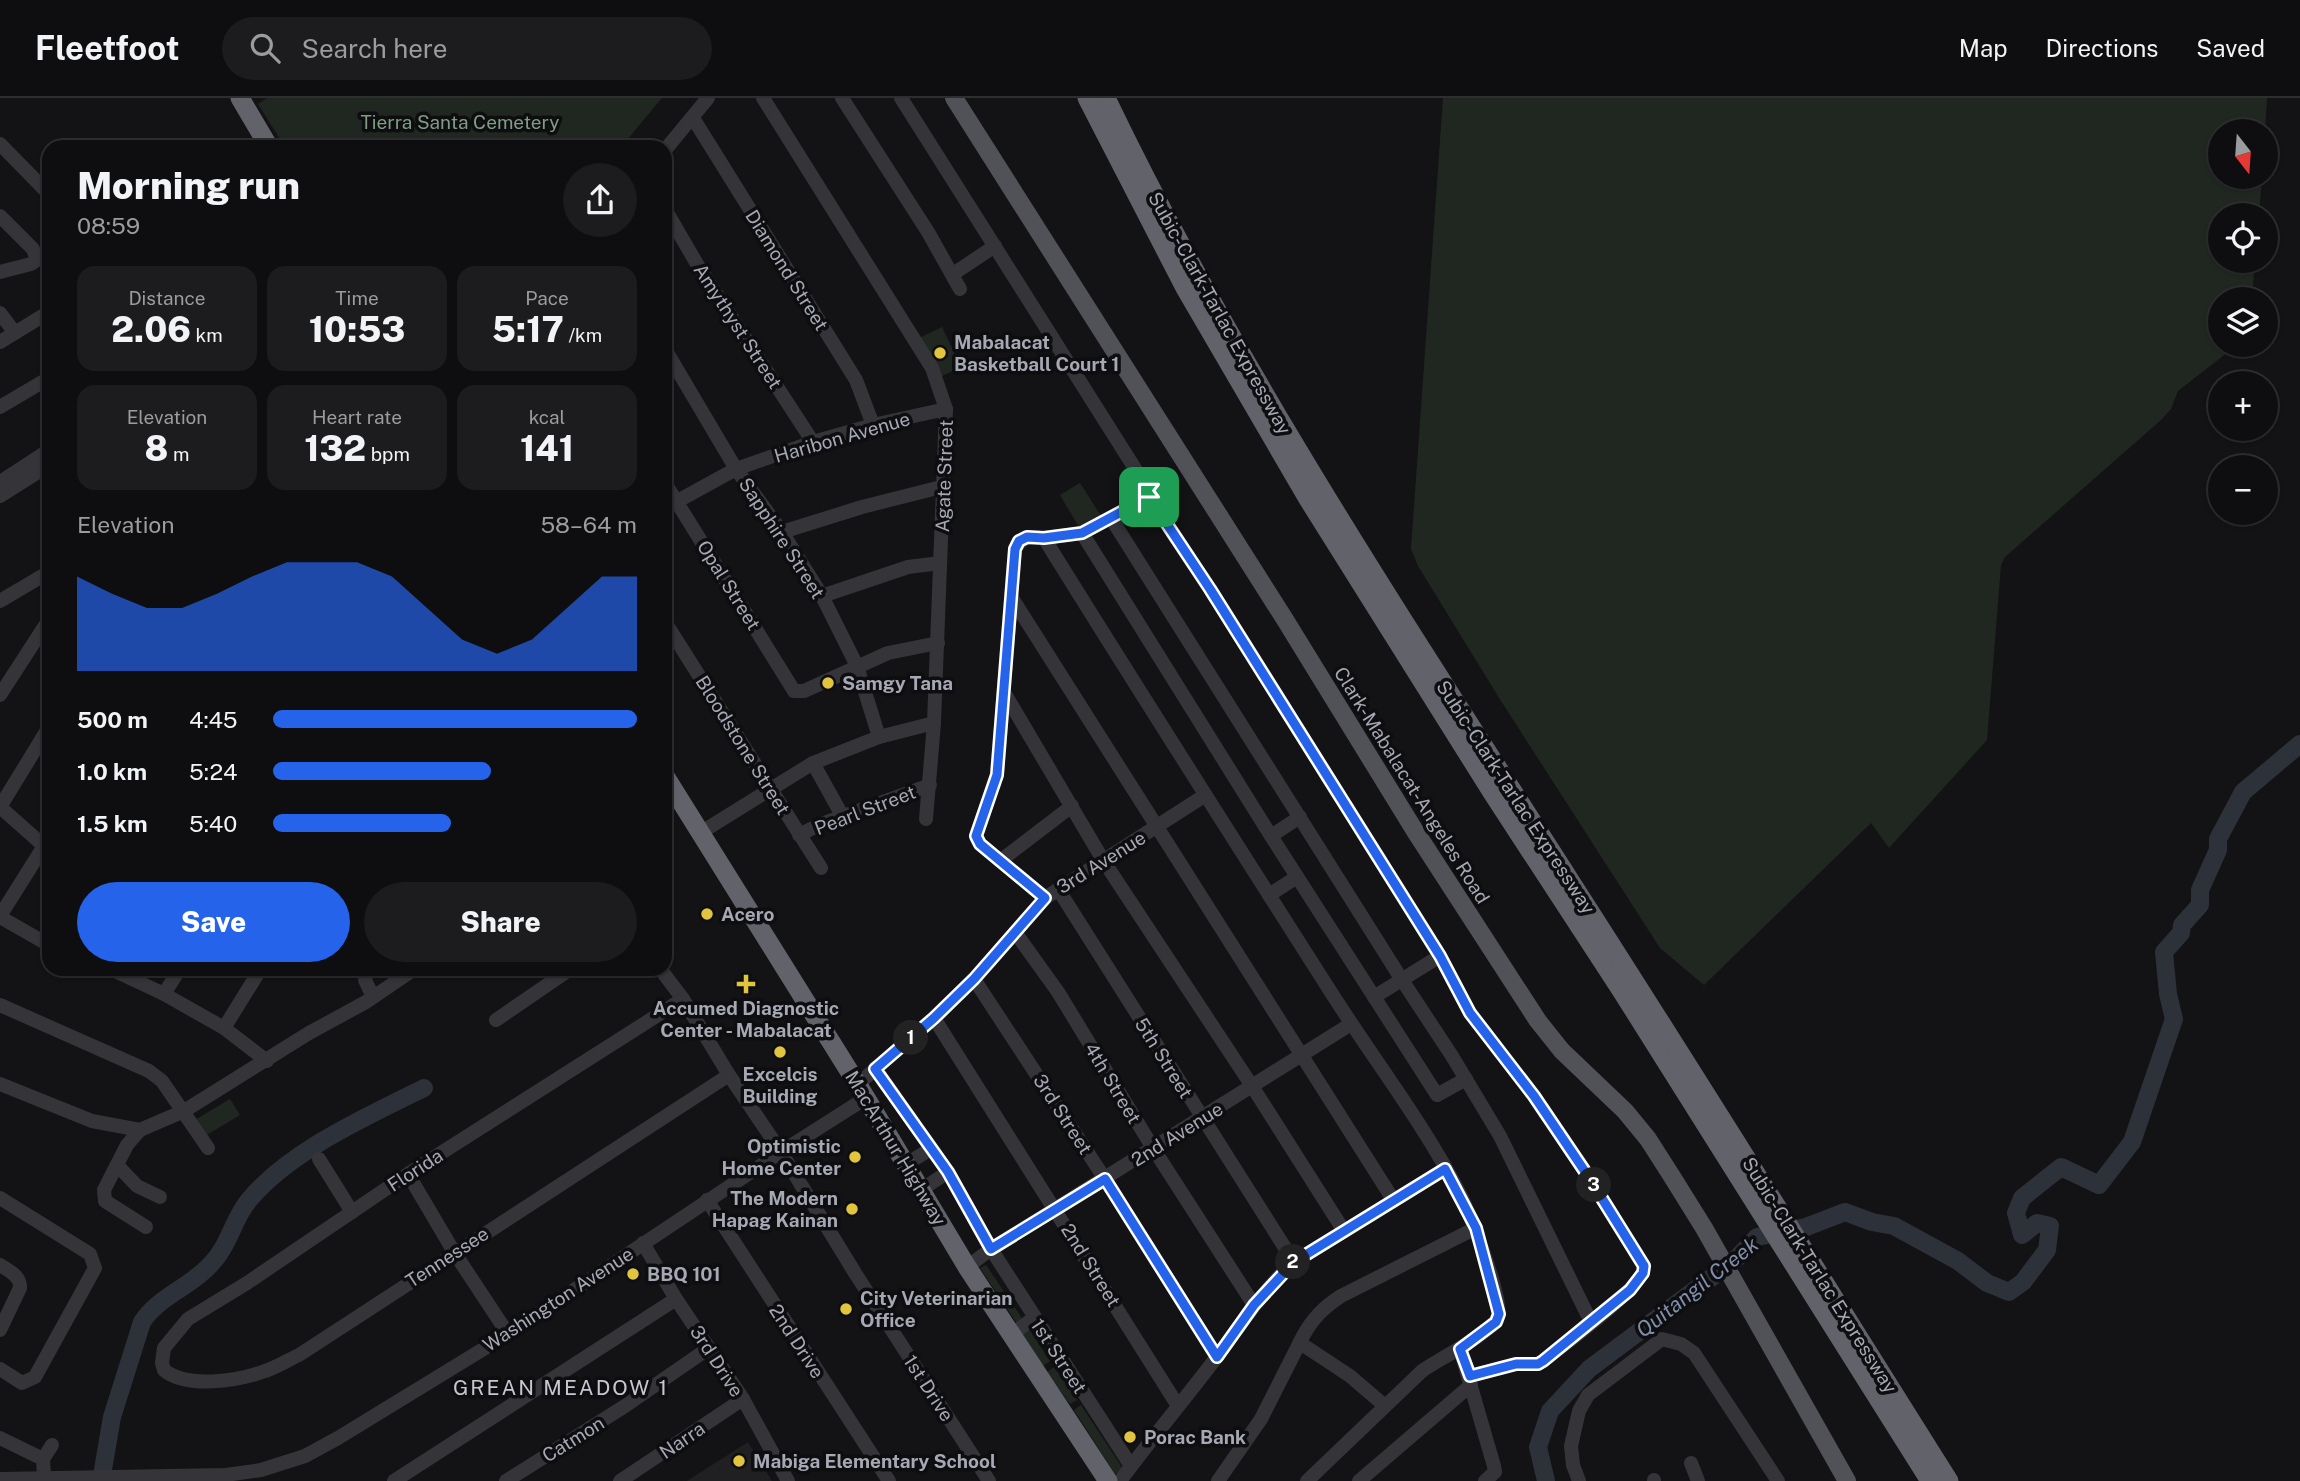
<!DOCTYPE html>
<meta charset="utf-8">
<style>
:root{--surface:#0e0e10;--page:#1c1c1e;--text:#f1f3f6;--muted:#9b9c9f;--line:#2e2e30;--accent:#2563eb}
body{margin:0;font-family:"Public Sans",sans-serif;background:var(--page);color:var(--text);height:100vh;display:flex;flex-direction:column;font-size:26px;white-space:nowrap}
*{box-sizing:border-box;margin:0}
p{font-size:23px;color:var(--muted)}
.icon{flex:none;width:38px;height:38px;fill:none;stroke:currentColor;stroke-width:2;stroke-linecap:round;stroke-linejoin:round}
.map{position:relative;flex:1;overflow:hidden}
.sheet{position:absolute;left:42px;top:42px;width:630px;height:836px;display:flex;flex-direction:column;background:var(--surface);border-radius:21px;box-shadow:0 2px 5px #0004,0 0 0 2px var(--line)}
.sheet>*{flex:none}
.needle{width:46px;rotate:163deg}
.fabs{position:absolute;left:2208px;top:21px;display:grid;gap:14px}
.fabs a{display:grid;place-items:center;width:70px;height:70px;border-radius:50%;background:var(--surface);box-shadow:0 2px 5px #0004,0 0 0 2px var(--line);font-size:35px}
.pin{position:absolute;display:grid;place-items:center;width:60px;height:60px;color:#fff;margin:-30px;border-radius:14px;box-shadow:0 4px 10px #0006}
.km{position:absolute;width:35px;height:35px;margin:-18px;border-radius:50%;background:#222;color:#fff;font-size:19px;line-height:35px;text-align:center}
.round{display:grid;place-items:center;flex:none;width:74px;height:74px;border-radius:37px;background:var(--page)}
.summary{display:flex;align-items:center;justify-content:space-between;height:119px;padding:0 35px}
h1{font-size:38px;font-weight:800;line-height:52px}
.metrics{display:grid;grid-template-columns:repeat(3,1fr);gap:10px;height:119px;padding:7px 35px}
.metrics div{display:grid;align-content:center;border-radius:18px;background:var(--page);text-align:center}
.metrics b{font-size:35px;font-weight:800}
.metrics small{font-size:19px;font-weight:400}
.metrics p{font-size:19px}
.chart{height:196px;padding:14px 35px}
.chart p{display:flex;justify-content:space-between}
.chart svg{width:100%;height:126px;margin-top:7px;fill:var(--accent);opacity:.7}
.cta{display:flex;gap:14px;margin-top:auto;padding:14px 35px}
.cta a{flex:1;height:80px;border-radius:42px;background:var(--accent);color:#fff;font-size:28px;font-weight:800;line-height:80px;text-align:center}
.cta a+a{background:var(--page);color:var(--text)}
ul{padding:0 35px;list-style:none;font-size:23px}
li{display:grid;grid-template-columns:112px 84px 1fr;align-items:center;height:52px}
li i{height:18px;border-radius:9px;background:var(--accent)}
header{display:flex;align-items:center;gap:42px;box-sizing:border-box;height:98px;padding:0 35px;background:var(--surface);border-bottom:2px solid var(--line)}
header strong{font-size:33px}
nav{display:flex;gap:38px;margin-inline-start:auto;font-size:24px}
.search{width:490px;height:63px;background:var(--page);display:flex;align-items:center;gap:18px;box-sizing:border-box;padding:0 24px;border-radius:38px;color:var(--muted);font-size:26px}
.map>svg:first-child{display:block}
.built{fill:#201f21}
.green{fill:#202721}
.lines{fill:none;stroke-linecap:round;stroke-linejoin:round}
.river{stroke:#2d3139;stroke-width:18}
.minor{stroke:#353439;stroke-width:14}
.major{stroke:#515158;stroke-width:18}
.highway{stroke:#61626a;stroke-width:19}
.route-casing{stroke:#fff;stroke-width:14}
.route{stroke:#2563eb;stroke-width:9}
.poi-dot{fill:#e1c53f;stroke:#0e0e10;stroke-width:2.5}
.labels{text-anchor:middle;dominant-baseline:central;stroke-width:7;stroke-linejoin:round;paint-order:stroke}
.park-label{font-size:19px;fill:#7f9d85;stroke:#0e0e10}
.street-label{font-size:19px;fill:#a6a8b4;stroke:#0e0e10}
.poi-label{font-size:19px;font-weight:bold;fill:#a6a8b4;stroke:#0e0e10;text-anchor:start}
.water-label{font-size:21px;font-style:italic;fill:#8090ac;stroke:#0e0e10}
.neighbourhood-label{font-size:21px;letter-spacing:2px;fill:#c6c7d0;stroke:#0e0e10}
</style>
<header>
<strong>Fleetfoot</strong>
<div class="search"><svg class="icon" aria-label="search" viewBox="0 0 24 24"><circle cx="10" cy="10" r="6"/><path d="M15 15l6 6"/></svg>Search here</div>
<nav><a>Map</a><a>Directions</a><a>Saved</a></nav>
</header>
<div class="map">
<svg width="2300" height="1383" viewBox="0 0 2300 1383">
<rect width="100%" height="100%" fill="#131315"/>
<path class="built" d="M 748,1344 L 772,1383 L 687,1383 Z"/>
<g class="green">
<path d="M 267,0 L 662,0 L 621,49 L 285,49 L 258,6 Z"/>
<path d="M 1443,0 L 2267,0 L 2265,33 L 2221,33 L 2221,79 L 2262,79 L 2259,117 L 2221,117 L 2221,163 L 2255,163 L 2252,201 L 2221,201 L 2221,247 L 2237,247 L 2178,293 L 2171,311 L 2161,322 L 2005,459 L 2001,467 L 1987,642 L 1889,750 L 1871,725 L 1704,887 L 1660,850 L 1501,603 L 1418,468 L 1411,451 Z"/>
<path d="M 942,229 L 961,269 L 938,280 L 919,240 Z"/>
<path d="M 1080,385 L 1103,421 L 1082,434 L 1060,397 Z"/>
<path d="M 230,1001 L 240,1017 L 205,1038 L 195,1022 Z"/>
<path d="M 986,1167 L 1024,1223 L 1018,1227 L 980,1170 Z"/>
<path d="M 1027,1228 L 1050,1263 L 1043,1268 L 1020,1233 Z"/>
<path d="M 1054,1269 L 1077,1302 L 1070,1306 L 1047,1274 Z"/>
<path d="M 1081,1307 L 1123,1371 L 1115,1376 L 1074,1312 Z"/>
</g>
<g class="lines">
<g class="river">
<path d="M 101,1383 L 112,1319 L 142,1224 C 159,1198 191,1189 211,1166 C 229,1148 233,1121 249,1102 C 291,1052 366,1019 424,990"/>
<path d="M 1546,1383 L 1538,1349 L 1550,1313 L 1589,1271 L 1735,1162 L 1757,1139 L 1806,1129 L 1845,1114 L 1872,1124 L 1894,1128 L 1958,1163 L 1987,1185 L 2009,1194 L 2023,1184 L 2047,1152 L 2050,1128 L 2037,1125 L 2022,1137 L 2016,1115 L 2022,1100 L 2061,1069 L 2099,1087 L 2132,1044 L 2174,921 L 2168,896 L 2164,854 L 2181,835 L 2182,827 L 2200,807 L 2200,792 L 2218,752 L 2218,741 L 2243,694 L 2300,646"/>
</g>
<g class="minor">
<path d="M 763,0 L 932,270 L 946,311 L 934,625 L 926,721"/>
<path d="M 842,0 L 928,134 L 960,191"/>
<path d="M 901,0 L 1146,388 L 1149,399 L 1210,491 L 1440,858 L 1470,915 L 1534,998 L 1588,1078 L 1644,1168 C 1644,1189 1563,1247 1543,1263 L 1538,1266 L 1516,1266 L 1470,1278"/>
<path d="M 693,20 L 856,282 L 873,327"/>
<path d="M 0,46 L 49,96"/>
<path d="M 665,52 L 708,0"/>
<path d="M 665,111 L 697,166 L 813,344"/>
<path d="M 0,118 L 33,151 L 37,162 L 31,166 L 0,174"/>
<path d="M 953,176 L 995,148"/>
<path d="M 0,215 L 15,235"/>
<path d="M 0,244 L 49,214"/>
<path d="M 665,251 L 736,371 L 782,434 L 822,498 L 857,568 L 879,639"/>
<path d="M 0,309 L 49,280"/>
<path d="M 0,384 L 49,352"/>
<path d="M 665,385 L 794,593 L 804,593 L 888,555 L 938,545"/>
<path d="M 0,398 L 49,367"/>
<path d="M 665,410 L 736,371 L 813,344 L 873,327 L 946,311"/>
<path d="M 1111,420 L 1402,882 L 1452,958 L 1500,1038 L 1591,1224"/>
<path d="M 782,434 L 862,409 L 945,388"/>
<path d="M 1082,435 L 1271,738 L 1437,997 L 1466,981"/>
<path d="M 1044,440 L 1082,435 L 1149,399"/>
<path d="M 822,498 L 908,469 L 940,465"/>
<path d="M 1012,500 L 1394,1103"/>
<path d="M 0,503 L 49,474"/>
<path d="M 665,524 L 821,770"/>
<path d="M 1005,596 L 1103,762 L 1252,988 L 1344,1133"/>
<path d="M 0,597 L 48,523 L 49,517"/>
<path d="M 813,665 L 843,719"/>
<path d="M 0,709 L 49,629"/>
<path d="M 0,709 L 44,748"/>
<path d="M 700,735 L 813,665 L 879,639 L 934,625"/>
<path d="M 799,737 L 821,726 L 930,687"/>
<path d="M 1271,738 L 1300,719"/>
<path d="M 1000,763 L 1072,708"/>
<path d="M 1058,791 L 1294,1164"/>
<path d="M 1269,797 L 1297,779"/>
<path d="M 1045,800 L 980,746 L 976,738 L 997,676 L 1015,451 C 1023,438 1029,439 1044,440 C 1137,590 1232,739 1327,888 C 1371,958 1423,1024 1461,1098 C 1470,1117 1503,1200 1498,1218 C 1494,1234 1437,1262 1422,1273 L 1307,1383"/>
<path d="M 0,818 L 49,740"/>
<path d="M 0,819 L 49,847"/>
<path d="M 1015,834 L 1058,894 L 1153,1050 L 1254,1207"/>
<path d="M 113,872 L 164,896 L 224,930 L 267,963"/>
<path d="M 367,872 L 365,882 L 373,899"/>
<path d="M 661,872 L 683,901 L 729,977 L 781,1054 L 855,1175 L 989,1383"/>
<path d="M 974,881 L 1105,1081 L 1217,1259"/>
<path d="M 164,896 L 179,872"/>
<path d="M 1374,899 L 1440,858"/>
<path d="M 683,901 L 408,1076 L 247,1185 L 188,1221 L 164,1250 L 162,1265 L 164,1272 C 187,1291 238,1283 265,1273 C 277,1269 288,1262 299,1257 L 729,977"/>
<path d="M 0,907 L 149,973 L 162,983 L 208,1050"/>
<path d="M 934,920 L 1178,1308"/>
<path d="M 496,922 L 569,872"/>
<path d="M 224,930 L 260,872"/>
<path d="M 875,970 L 948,1074 L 991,1151 L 1131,1368"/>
<path d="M 0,986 L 92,1023 L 140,1032 L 184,1013 L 309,935 L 366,904 L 413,872"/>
<path d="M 857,987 L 934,920 L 974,881 L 1045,800 L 1204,698"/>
<path d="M 140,1032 L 127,1047 L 104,1092 L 105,1103 L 146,1129"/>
<path d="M 319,1061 L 352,1114"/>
<path d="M 906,1066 L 931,1051"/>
<path d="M 117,1067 L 137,1088 L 160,1099"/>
<path d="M 408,1076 L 454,1154 L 508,1236"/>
<path d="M 921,1092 L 948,1074"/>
<path d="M 0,1100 L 90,1156 L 95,1170 L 35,1279 L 22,1285 L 0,1271"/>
<path d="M 707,1102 L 889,1383"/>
<path d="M 643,1145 L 676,1201 L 743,1301 L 788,1383"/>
<path d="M 0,1167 C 9,1173 21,1178 20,1190 L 0,1232"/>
<path d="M 967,1169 L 991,1151 L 1351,926"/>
<path d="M 1012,1236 L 1034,1220"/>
<path d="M 1300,1245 L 1350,1278 L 1385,1308"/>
<path d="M 1460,1251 L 1494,1368 L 1495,1374 L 1485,1383"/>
<path d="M 0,1340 L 43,1361 L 44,1378"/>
<path d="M 43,1361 L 52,1347"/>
<path d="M 1691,1365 L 1698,1383"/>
<path d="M 0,1381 L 226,1377 L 261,1372 L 305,1358 L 338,1340 L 508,1236 L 781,1054 L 866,1000"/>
<path d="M 1654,1382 L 1654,1383"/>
<path d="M 394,1383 L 676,1201"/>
<path d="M 506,1383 L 625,1308 L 709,1250"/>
<path d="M 620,1383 L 743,1301"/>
<path d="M 1120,1383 C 1151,1341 1185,1301 1216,1260 C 1241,1227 1263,1191 1294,1164 L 1445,1071"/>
<path d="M 1218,1383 L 1261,1321 L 1303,1238 C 1313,1220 1324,1209 1341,1198 L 1476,1130"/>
<path d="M 1359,1383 L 1471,1287"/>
<path d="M 1579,1383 L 1573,1367 L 1571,1348 L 1579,1313 L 1588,1297 L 1662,1241 L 1681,1246 L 1694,1255 L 1778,1383"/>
</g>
<path class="major" d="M 954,0 L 1284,520 L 1415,733 L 1538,923 L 1562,953 L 1625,1013 L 1648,1041 L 1671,1077 L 1704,1130 L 1847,1383"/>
<g class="highway">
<path d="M 240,0 L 269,49"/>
<path d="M 1087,0 L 1185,190 L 1308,401 L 1493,696 L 1621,892 L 1930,1383"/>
<path d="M 1106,0 C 1238,275 1407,528 1571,784 C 1699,983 1823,1183 1949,1383"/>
<path d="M 665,678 L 866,1000 L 967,1169 L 1108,1383"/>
</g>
</g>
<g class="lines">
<defs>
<path id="route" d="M 1149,399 L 1210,491 L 1440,858 L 1470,915 L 1534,998 L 1588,1078 L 1644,1168 L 1643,1175 L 1630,1192 L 1543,1263 L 1538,1266 L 1516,1266 L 1470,1278 L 1460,1251 L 1496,1224 L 1499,1216 L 1476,1130 L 1445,1071 L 1294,1164 L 1254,1207 L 1217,1259 L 1105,1081 L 991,1151 L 948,1074 L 875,971 L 934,920 L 974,881 L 1045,800 L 980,746 L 976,738 L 997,677 L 1015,451 L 1019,443 L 1027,439 L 1044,440 L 1082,435 Z"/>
</defs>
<use href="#route" class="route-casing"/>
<use href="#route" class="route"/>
</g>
<g class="poi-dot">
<circle cx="940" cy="255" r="7"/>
<circle cx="828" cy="585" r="7"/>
<circle cx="707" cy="816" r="7"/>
<path d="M742.5 875.5h7v7h7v7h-7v7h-7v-7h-7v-7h7z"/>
<circle cx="780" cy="954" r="7"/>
<circle cx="855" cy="1059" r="7"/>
<circle cx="852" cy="1111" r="7"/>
<circle cx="633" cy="1176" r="7"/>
<circle cx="846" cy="1211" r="7"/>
<circle cx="1130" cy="1339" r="7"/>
<circle cx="739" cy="1363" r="7"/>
</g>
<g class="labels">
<g class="park-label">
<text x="460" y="24">Tierra Santa Cemetery</text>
</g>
<g class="street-label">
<text transform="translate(787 172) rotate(58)">Diamond Street</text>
<text transform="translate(1220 215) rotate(61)">Subic-Clark-Tarlac Expressway</text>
<text transform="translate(738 228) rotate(57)">Amythyst Street</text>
<text transform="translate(842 339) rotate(-16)">Haribon Avenue</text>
<text transform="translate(944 378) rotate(-88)">Agate Street</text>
<text transform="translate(782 440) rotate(57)">Sapphire Street</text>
<text transform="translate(729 487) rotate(58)">Opal Street</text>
<text transform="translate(743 647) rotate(58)">Bloodstone Street</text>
<text transform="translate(1412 687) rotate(58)">Clark-Mabalacat-Angeles Road</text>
<text transform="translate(1516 699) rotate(57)">Subic-Clark-Tarlac Expressway</text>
<text transform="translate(865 712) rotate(-21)">Pearl Street</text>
<text transform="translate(1101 764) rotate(-32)">3rd Avenue</text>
<text transform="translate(1164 960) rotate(58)">5th Street</text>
<text transform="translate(1113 985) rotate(59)">4th Street</text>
<text transform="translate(1063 1016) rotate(57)">3rd Street</text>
<text transform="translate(1177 1036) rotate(-32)">2nd Avenue</text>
<text transform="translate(896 1050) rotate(59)">MacArthur Highway</text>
<text transform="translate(415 1072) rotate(-33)">Florida</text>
<text transform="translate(447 1159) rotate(-33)">Tennessee</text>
<text transform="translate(1091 1167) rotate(58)">2nd Street</text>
<text transform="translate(1820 1177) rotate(58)">Subic-Clark-Tarlac Expressway</text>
<text transform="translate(558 1201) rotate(-33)">Washington Avenue</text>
<text transform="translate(797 1243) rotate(57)">2nd Drive</text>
<text transform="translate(1059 1258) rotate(57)">1st Street</text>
<text transform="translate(717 1263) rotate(57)">3rd Drive</text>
<text transform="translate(929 1290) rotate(57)">1st Drive</text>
<text transform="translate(573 1341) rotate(-32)">Catmon</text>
<text transform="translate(682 1342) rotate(-34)">Narra</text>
</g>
<g class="poi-label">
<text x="954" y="244">Mabalacat<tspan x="954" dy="22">Basketball Court 1</tspan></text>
<text x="842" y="585">Samgy Tana</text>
<text x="721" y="816">Acero</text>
<text x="746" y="910" text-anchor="middle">Accumed Diagnostic<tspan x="746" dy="22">Center - Mabalacat</tspan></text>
<text x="780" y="976" text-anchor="middle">Excelcis<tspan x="780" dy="22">Building</tspan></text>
<text x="841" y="1048" text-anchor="end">Optimistic<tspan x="841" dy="22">Home Center</tspan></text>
<text x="838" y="1100" text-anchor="end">The Modern<tspan x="838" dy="22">Hapag Kainan</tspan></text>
<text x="647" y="1176">BBQ 101</text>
<text x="860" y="1200">City Veterinarian<tspan x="860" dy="22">Office</tspan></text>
<text x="1144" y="1339">Porac Bank</text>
<text x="753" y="1363">Mabiga Elementary School</text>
</g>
<g class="water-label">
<text transform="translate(1697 1189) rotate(-38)">Quitangil Creek</text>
</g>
<g class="neighbourhood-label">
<text x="561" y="1289">GREAN MEADOW 1</text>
</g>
</g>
</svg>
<div class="fabs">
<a><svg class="needle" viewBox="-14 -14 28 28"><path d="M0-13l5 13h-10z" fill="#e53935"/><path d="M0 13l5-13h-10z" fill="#9b9c9f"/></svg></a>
<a><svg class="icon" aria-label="locate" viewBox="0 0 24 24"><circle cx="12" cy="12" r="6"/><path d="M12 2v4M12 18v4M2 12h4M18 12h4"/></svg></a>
<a><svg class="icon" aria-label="layers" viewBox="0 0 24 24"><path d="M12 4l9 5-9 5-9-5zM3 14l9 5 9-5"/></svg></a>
<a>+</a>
<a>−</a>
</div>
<div class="pin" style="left:1149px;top:399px;background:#1e9e55"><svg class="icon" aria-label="arrive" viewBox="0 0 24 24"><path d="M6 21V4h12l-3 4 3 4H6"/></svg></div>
<b class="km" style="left:911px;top:940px">1</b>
<b class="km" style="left:1293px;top:1164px">2</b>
<b class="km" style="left:1594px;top:1087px">3</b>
<section class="sheet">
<div class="summary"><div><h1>Morning run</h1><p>08:59</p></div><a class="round"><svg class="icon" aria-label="share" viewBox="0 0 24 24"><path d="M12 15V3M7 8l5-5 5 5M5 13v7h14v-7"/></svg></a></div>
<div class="metrics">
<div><p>Distance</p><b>2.06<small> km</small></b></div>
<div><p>Time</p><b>10:53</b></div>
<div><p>Pace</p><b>5:17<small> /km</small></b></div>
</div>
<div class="metrics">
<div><p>Elevation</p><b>8<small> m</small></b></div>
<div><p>Heart rate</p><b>132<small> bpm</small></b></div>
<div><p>kcal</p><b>141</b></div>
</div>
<div class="chart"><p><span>Elevation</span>58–64 m</p>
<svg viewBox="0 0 160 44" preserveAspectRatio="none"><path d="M0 44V11L10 17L20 22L30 22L40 17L50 11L60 6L70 6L80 6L90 11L100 22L110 33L120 38L130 33L140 22L150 11L160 11V44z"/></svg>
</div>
<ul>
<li><b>500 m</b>4:45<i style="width:100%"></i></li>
<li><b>1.0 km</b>5:24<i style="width:60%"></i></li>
<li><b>1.5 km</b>5:40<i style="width:49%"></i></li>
</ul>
<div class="cta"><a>Save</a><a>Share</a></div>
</section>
</div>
